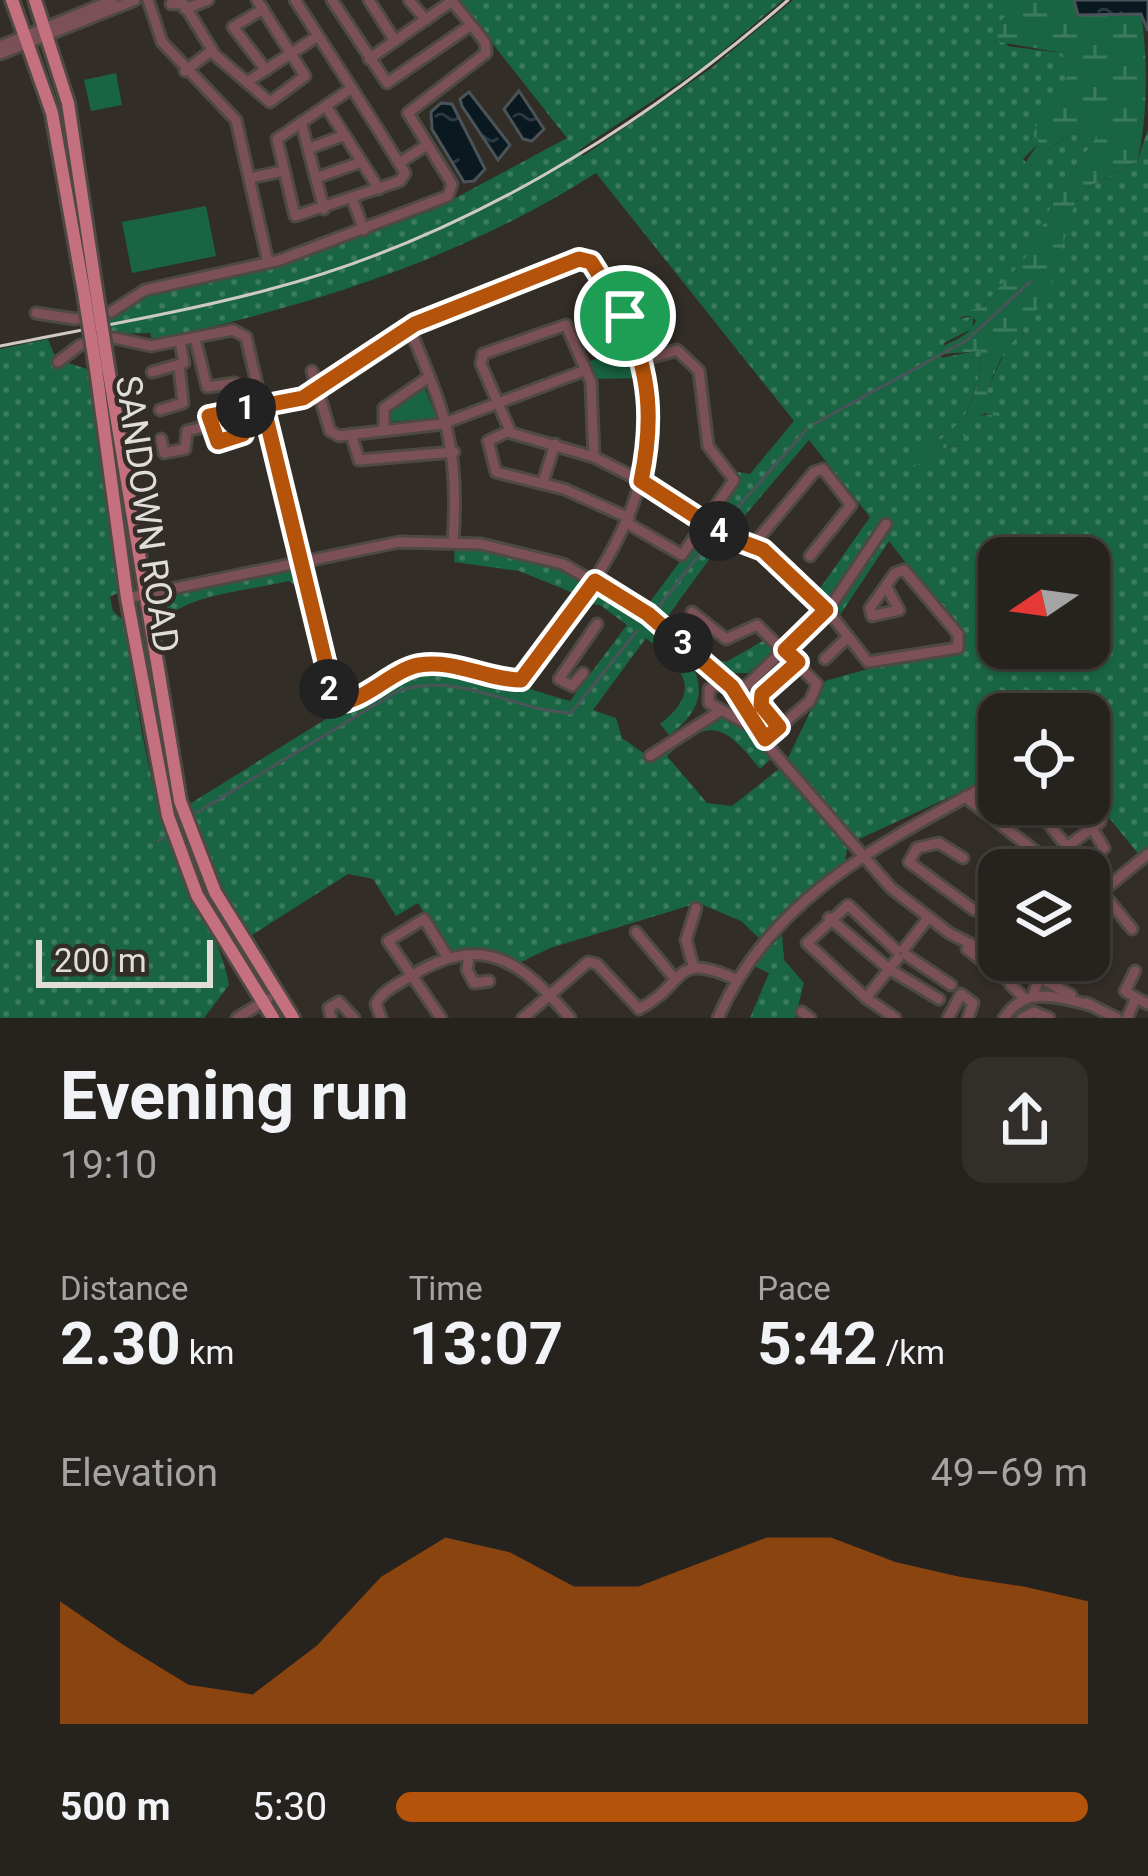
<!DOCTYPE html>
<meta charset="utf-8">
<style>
:root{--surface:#26221e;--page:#322f2b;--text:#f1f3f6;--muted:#a4a4a4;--line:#423f3c;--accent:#b45309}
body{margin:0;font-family:Roboto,sans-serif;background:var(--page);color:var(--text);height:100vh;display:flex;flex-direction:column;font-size:45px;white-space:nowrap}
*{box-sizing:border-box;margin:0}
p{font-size:39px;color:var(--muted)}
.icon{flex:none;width:66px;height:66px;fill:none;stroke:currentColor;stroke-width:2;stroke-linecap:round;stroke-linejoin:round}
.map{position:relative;height:1018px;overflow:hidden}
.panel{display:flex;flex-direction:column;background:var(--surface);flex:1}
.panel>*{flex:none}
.needle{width:78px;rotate:257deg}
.tools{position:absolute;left:978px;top:537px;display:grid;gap:24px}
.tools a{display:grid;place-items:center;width:132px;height:132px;border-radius:24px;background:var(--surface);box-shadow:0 3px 9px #0004,0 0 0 3px var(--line);font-size:60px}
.scale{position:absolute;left:36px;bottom:30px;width:177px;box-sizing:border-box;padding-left:12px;border:6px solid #e1ddda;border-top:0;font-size:33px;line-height:42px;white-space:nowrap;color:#e1ddda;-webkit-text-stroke:9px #332d28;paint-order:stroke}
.pin{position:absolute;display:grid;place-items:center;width:102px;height:102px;color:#fff;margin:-51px;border:6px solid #fff;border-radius:50%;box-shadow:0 3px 12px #0007}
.km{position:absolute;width:60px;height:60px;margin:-30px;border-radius:50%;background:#222;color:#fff;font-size:33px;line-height:60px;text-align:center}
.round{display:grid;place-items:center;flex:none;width:126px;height:126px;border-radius:24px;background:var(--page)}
.summary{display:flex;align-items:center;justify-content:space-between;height:204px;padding:0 60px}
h1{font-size:66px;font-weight:700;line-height:90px}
.figures{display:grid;grid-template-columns:repeat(3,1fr);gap:18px;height:204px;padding:12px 60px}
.figures div{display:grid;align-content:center}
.figures b{font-size:60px;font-weight:700}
.figures small{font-size:33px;font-weight:400}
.figures p{font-size:33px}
.chart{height:336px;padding:24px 60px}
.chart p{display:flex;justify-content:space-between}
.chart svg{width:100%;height:216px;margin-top:12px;fill:var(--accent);opacity:.7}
ul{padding:0 60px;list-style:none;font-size:39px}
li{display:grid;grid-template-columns:192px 144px 1fr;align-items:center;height:90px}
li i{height:30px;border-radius:15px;background:var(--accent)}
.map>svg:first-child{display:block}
.grass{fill:url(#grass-dots);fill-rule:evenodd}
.wetland{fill:url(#wetland-marsh)}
.park{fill:#196543}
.water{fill:url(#water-ripples);stroke:#4a5358;stroke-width:3}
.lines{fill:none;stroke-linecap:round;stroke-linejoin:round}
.stream{stroke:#4a5358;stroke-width:3}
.minor-casing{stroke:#4f4944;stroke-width:15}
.major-casing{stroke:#4f4944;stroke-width:18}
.minor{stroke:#7b5157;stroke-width:9}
.major{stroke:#c4707e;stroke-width:12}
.rail{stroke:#cec9c6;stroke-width:3}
.major-bridge-casing{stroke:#4f4944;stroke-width:18;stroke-linecap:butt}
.major-bridge{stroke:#c4707e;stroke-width:12}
.route-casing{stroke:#fff;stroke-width:24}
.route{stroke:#b45309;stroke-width:15}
.labels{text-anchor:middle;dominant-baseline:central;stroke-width:9;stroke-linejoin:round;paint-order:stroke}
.street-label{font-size:36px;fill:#e1ddda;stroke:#332d28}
</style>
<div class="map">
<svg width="1148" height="1018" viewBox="0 0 1148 1018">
<defs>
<pattern id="grass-dots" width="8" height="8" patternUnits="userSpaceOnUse" patternTransform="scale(3)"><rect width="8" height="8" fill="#196543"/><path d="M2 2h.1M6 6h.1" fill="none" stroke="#3a7b5e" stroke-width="1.8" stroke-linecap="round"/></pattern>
<pattern id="wetland-marsh" width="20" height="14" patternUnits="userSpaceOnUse" patternTransform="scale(3)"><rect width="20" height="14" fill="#196543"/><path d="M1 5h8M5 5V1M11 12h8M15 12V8" fill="none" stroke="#3a7b5e"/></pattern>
<pattern id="water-ripples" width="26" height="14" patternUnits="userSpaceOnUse" patternTransform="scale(3)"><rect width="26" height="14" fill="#0a1820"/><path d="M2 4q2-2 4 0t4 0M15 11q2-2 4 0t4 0" fill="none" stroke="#2d3940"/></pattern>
</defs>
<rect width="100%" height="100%" fill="#332d28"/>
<g class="grass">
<path d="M 458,0 L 783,0 L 706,65 L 579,150 L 583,156 L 710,69 L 793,0 L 1010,0 L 1007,46 L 1062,53 L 1073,69 L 1040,142 L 1023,159 L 1030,166 C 1052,147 1070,128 1100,126 L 1099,134 L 1056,194 L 1034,249 L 982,307 L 958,319 L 973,316 L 973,328 L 944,343 L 941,358 L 981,350 C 978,410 960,434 907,459 L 911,468 L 947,447 L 962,445 C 964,429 972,412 990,415 L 986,392 L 1075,202 L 1090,186 L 1137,162 L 1148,129 L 1148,850 L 1140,856 L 1089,793 L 1089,714 L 999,714 L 999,774 L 855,841 L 788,758 L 825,681 L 907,658 L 954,655 L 963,648 L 963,637 L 889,541 L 840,615 L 834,598 L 823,602 L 810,590 L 821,587 L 870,517 L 809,440 L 729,534 L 713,524 L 712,515 L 736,486 L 738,472 L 750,474 L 794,421 L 596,173 C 464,258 305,308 152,340 L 150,333 L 112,334 L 109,316 L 122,313 L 141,298 L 268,270 L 433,210 L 567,138 ZM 999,558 L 1089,558 L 1089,648 L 999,648 Z"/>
<path d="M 48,339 L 56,359 L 90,370 L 119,592 L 110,597 L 113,611 L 124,621 C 136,696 146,777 172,848 C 189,895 221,936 229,985 L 204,1018 L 0,1018 L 0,349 Z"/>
<path d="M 704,529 L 724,539 L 665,620 L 647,606 Z"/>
<path d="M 455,545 L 527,558 L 580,577 L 584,587 L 576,599 L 571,592 L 519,571 L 454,562 Z"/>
<path d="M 287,567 L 296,572 L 298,587 L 289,581 C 248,591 186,593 158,625 L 156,604 L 169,595 Z"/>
<path d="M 599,590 C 654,621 747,679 669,735 L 660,724 C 705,689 682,667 646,638 L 593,710 L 616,718 L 622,738 L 652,759 L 713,717 L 732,717 L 772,758 L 760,769 C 725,726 712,715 667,756 L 707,803 L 732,806 L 780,768 L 847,849 L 845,861 L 763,942 L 741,921 L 698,903 L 550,948 L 519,963 L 449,953 L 418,903 L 396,916 L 373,879 L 348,874 L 249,937 L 215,877 L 188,805 L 387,681 C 446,650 512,686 570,701 L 627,625 L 600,605 L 586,604 Z"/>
<path d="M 768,638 L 775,652 L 748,673 L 719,673 L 701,655 L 726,662 Z"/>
<path d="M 782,935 L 784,960 L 804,983 L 795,1018 L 750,1018 L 769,973 L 752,965 Z"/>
</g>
<path class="wetland" d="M 1010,0 L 1074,0 L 1079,15 L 1141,14 C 1148,57 1148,119 1137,162 L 1090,186 L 1075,202 L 1049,293 L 1001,358 L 986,392 L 1003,420 L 985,413 C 969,421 964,428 963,445 L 947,447 L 910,469 L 906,459 C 959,435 978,411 981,351 L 931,355 C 945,341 968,340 976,321 L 972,316 L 948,317 L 982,307 L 1033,249 L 1056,194 L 1099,134 L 1099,127 C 1069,128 1052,147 1030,166 L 1024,165 L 1039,142 L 1033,135 L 1042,111 L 1073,69 L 1062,53 L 1000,42 L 994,26 L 1005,17 Z"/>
<g class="park">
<path d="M 116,73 L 122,105 L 91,111 L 84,80 Z"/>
<path d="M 206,206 L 216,256 L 132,273 L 122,222 Z"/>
<path d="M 629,345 L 642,378 L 594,379 L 588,362 Z"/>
<path d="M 424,387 L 437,418 L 388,422 L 387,412 Z"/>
</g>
<g class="water">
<path d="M 1074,0 L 1148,0 L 1148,31 L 1141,14 L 1078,15 Z"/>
<path d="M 519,91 L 544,129 L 532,141 L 523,139 L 504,109 Z"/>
<path d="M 469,92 L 510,145 L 498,160 L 462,106 L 460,99 Z"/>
<path d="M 441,103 L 452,104 L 485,169 L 474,181 L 464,182 L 432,129 L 431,112 Z"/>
</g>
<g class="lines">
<g class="stream">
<path d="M 814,424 L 967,340 L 1030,282"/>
<path d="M 722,525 L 807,429"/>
<path d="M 658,608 L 712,538"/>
<path d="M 196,813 L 398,691 C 460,671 511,710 571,713 L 637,631"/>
<path d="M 158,841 L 163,838"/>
</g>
<defs>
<g id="minor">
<path d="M 148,0 L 162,42 L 236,120 L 268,262"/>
<path d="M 295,0 C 330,54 365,108 399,163 L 405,173 L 400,181 L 295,216 L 277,139 L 352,88"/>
<path d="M 332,0 L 387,83 L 471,25"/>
<path d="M 369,0 L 395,41"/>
<path d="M 409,0 L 426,20"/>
<path d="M 171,4 L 184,4 L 215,55 L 270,102 L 305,76 L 257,0"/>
<path d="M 185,9 L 208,0"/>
<path d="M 263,9 L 233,27 L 266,70"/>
<path d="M 0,46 L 113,0"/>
<path d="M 0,54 L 135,0"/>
<path d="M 369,59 L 452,1"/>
<path d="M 185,71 L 211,51"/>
<path d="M 250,80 L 318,36"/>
<path d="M 326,106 L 379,189"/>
<path d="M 301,122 L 324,209"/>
<path d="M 310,148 L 345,135"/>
<path d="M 399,163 L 427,145"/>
<path d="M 250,178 L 283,171"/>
<path d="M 316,178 L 361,162"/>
<path d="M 352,198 L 364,230"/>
<path d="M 36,313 L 75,319 L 111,312 L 145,290 L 280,260 L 448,196 L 452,184 L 408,113 L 486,53 L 485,42 L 451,0"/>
<path d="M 409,327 C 445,413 460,447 453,541"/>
<path d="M 195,338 L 207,387 L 235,383"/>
<path d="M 58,362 L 80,345 L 115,338 L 151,346 L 233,330 L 246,337 L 296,552 L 302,567 L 331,696 L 340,704 L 394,673 L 423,664 L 525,678 C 606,569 688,466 628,325 C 620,304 604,267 582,258 L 415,324 L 303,397 L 268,406 C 248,405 230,410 211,414 L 215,441 L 243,434 L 235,410"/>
<path d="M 312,371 L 330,431 L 339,436 L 442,424 L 586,370"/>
<path d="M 152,372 L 184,363 L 180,341"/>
<path d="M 160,410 L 183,403 L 179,366"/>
<path d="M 384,430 L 384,408 L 429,377"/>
<path d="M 509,431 L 488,441 L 496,472 L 564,489 L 629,518"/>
<path d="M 351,434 L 359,460 L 454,452"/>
<path d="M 161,439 L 164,453 L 185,449 L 187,431 L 210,425"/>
<path d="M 594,457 L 591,382 L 566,325 L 483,354 L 481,364 L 511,433 L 594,457 L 653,487 L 726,536 L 763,550 L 835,620 L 868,662 L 958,648 L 958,634 L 904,570 L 895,573 L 870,608 L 872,616 L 899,610 L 886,586"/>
<path d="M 543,482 L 555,444"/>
<path d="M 627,523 L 682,555 L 734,480 L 708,446 L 699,371 L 677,350 L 643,360"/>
<path d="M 753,545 L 814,472 L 823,469 L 851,505 L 810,556"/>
<path d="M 127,598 L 399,542 L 481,544 L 563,564 L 648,614 L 732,687 L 770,748 L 891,888 L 949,933 L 1021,969"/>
<path d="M 692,612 L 726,639 L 757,625 L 817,684 L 810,701 L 765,739"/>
<path d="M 825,659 L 848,637"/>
<path d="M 583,673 L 572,686 L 559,679 L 597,624"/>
<path d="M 724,682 L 709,689 L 709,703 L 747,724"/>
<path d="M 736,696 L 835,600 L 886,524"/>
<path d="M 779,727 L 761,697 L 798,662"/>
<path d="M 650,756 L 720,711"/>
<path d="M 965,797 L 1048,861 L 1100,822 L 1101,813 L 1089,798"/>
<path d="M 1033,804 L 1068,848"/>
<path d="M 963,858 L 939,843 L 917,848 L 909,862 L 974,910 L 983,910 L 995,896 L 999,899"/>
<path d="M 1078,870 L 1104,848 L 1092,828"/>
<path d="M 1102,892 L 1132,929"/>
<path d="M 1089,902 L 1148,854"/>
<path d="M 829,918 L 889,969 L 939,999"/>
<path d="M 636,932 L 675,979"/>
<path d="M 904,949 L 928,918"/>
<path d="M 967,949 L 1010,982"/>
<path d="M 896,950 L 848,905 L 807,943 L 866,998 L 898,958"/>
<path d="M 906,955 L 951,985"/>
<path d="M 469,956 L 467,970 L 474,983 L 489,981"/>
<path d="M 693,965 L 686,940 L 696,908"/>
<path d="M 1135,971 L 1125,991 L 1136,998"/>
<path d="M 1039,977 L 1071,995"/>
<path d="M 866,998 L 895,1018"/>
<path d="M 1024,998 L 1011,985 L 1021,969 L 1039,977 L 1033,996"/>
<path d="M 1086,1003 L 1117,1018"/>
<path d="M 802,1012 L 810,1018"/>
<path d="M 237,1018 L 268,999"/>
<path d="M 331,1018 L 329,1008 L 339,1002 L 354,1018"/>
<path d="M 381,1018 L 376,1004 C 382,991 398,984 411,976 C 483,931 522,962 570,1018"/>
<path d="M 441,1018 L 388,941 L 424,919 L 447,956"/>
<path d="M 523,1018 L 588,962 L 597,964 L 639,1009 C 687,985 671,950 735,979"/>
<path d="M 718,1018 C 772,894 888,840 999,779"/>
<path d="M 948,1018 L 961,994 L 973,1003 L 968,1018"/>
<path d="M 1004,1018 C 1027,984 1058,998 1091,1005"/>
<path d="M 1022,1018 L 1034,1012 L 1049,1018"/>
<path d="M 1127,1018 L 1136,998 L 1148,1004"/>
</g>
<g id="major">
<path d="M 12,0 L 52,113 L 84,293"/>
<path d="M 35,0 L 68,103 L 96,290"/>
<path d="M 108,367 L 180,801 L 215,892 L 293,1018"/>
<path d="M 96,369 L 127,598 L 168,816 L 197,895 L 273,1018"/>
</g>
</defs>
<use href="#minor" class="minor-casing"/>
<use href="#major" class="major-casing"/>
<use href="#minor" class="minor"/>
<use href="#major" class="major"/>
<path class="rail" d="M 0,346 C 89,328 180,313 267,290 C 460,240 639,130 788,0"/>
<defs>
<g id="major-bridge">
<path d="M 96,290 L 108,367"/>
<path d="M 84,293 L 96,369"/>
</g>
</defs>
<use href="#major-bridge" class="major-bridge-casing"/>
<use href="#major-bridge" class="major-bridge"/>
</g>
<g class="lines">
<defs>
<path id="route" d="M 625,316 L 591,262 L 579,259 L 415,324 L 303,398 L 209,416 L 218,442 L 243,434 L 235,410 L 263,405 L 335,702 C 361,706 391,670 419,665 C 455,659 487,680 521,680 L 595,581 L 648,614 L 732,687 L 765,739 L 779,727 L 761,705 L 762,694 L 798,662 L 785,650 L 826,610 L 763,550 L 726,536 L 641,481 C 654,419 650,374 625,316"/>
</defs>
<use href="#route" class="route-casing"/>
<use href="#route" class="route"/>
</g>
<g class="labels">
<g class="street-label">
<text transform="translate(147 514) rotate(82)">SANDOWN ROAD</text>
</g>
</g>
</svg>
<div class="tools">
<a><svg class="needle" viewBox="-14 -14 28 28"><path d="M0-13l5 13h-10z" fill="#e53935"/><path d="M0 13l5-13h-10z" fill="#a4a4a4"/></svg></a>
<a><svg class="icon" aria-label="locate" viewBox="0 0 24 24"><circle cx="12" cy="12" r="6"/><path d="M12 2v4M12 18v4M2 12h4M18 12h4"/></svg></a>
<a><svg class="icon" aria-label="layers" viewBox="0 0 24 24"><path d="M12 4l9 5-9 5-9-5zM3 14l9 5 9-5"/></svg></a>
</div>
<div class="scale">200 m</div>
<div class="pin" style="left:625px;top:316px;background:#1e9e55"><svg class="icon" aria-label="arrive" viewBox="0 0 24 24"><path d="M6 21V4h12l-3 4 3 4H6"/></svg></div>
<b class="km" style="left:246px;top:408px">1</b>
<b class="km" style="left:329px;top:689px">2</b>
<b class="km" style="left:683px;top:643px">3</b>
<b class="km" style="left:719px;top:531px">4</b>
</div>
<section class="panel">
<div class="summary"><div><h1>Evening run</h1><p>19:10</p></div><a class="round"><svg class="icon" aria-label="share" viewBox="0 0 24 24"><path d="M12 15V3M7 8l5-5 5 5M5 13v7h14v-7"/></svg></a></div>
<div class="figures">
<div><p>Distance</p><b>2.30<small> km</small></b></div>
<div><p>Time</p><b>13:07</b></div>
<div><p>Pace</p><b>5:42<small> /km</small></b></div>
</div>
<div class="chart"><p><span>Elevation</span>49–69 m</p>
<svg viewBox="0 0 160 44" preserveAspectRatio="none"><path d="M0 44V19L10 28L20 36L30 38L40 28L50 14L60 6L70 9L80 16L90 16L100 11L110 6L120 6L130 11L140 14L150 16L160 19V44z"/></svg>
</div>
<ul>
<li><b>500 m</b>5:30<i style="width:100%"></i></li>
</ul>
</section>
